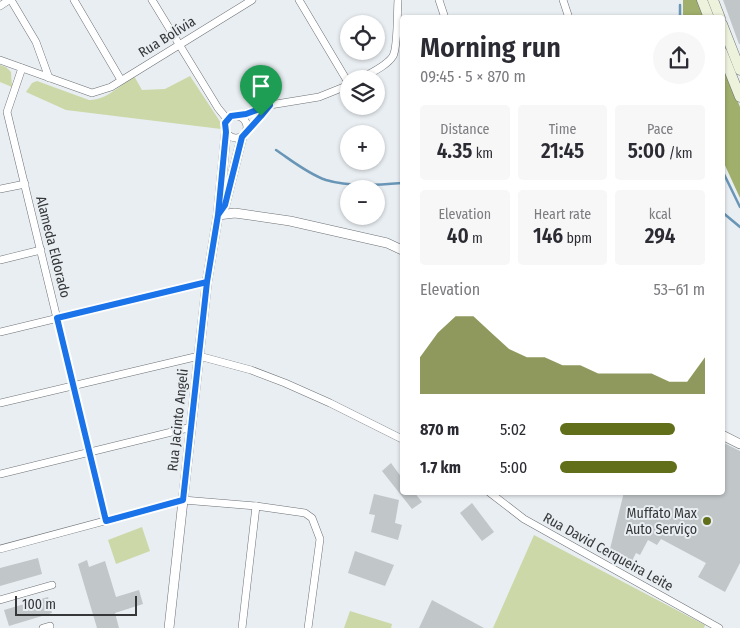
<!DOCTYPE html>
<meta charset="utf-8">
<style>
:root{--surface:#fff;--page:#f7f7f7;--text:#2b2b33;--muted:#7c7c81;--accent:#616f1a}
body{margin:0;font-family:"Fira Sans Condensed",sans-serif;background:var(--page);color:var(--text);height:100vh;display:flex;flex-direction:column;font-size:19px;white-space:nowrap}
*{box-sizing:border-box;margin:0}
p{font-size:16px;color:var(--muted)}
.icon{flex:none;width:28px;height:28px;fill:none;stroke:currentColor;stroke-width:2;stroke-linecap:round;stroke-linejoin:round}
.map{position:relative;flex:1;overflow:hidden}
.drawer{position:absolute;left:400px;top:15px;width:325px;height:480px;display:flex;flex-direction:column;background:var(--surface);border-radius:5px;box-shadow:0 1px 4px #0004}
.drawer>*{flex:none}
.buttons{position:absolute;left:340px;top:15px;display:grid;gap:10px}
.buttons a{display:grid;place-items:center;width:45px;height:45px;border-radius:50%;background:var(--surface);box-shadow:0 1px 4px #0004;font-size:25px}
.scale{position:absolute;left:15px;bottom:12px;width:122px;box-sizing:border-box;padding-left:5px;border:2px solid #353739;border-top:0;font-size:14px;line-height:18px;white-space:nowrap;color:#353739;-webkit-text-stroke:4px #e9eef2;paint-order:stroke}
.pin{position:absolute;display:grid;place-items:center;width:42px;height:42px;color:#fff;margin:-51px -21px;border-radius:50% 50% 50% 0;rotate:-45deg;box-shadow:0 0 5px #0007}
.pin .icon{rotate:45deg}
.round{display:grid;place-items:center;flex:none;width:52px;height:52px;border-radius:26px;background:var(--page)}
.summary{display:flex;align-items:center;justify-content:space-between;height:85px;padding:0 20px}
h1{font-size:28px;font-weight:600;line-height:38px}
.metrics{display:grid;grid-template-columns:repeat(3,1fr);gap:8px;height:85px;padding:5px 20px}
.metrics div{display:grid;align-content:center;border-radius:5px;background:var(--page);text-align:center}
.metrics b{font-size:21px;font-weight:600}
.metrics small{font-size:14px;font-weight:400}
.metrics p{font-size:14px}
.chart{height:140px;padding:10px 20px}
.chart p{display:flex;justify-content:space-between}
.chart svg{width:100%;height:90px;margin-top:5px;fill:var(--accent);opacity:.7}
ul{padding:0 20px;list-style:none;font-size:16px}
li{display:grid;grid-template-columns:80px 60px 1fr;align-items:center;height:38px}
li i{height:12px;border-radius:6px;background:var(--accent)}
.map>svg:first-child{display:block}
.green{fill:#ccd8a7}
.forest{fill:#a0af6b}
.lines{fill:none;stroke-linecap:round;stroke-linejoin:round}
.stream{stroke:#6996b7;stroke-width:2.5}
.building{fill:#c1c6c9}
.minor-casing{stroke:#6d7175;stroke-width:8}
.tertiary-casing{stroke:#6d7175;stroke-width:10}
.secondary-casing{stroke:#6d7175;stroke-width:11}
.minor{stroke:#fff;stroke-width:7}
.tertiary{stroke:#fff;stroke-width:9}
.secondary{stroke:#edf2dc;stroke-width:10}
.route-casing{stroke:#fff;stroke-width:10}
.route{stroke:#1a73e8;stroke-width:6}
.poi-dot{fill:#616f1a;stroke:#e9eef2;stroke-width:2}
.labels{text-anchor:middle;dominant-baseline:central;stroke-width:4;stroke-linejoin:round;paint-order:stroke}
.street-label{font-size:14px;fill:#353739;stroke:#e9eef2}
.poi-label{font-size:14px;fill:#353739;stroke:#e9eef2;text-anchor:end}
</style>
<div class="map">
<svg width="740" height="628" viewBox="0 0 740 628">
<rect width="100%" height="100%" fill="#e9eef2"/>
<g class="green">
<path d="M 0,65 L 6,67 L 11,72 L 12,87 L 0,82 Z"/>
<path d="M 134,76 L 142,90 L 165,89 L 190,76 L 221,123 L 221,129 L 66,110 L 26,92 L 32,83 L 37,81 L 89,100 C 105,101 121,85 134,76 Z"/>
<path d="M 142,527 L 150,551 L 116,564 L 108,540 Z"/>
<path d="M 534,535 L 705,625 L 704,628 L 493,628 Z"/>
<path d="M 350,611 L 392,624 L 391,628 L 344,628 Z"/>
</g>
<g class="forest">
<path d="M 683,0 L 697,0 L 704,17 L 683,18 Z"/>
<path d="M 723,63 L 740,107 L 740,198 L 723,161 Z"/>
</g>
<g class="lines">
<g class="stream">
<path d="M 680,18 L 680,5"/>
<path d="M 276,150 C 291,160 308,174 326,180 C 349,187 378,185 402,183"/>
<path d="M 722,170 L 740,207"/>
<path d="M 722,212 L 740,227"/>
</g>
</g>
<g class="building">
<path d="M 723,0 L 740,0 L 740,44 L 739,44 Z"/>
<path d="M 722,442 L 740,451 L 740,563 L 725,592 L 698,577 L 706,563 L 661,539 L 657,545 L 648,540 L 640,555 L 636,553 L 632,561 L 610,549 L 624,492 L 722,492 Z"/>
<path d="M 391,463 L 402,478 L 402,492 L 414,492 L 422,502 L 412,509 L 382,471 Z"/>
<path d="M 374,494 L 399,500 L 395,523 L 402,525 L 398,540 L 371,532 L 375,515 L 369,514 Z"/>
<path d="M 472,503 L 494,532 L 482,541 L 460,513 Z"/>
<path d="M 355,551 L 394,565 L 385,586 L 348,573 Z"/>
<path d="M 38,558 L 42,574 L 0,586 L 0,568 Z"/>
<path d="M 87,560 L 89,567 L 105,561 L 116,597 L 139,590 L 143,604 L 115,613 L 119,628 L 97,628 L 78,564 Z"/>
<path d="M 48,597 L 52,613 L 9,626 L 4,610 Z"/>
<path d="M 432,600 L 484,628 L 419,628 Z"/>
</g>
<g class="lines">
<defs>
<g id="minor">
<path d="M 11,0 L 36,42 L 49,78"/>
<path d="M 74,0 L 121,80"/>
<path d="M 152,0 L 218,108 L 227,119"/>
<path d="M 299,0 L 349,84"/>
<path d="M 439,0 L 445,18"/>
<path d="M 563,0 L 569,18"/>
<path d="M 0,6 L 9,0"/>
<path d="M 0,60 L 92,93 L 111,87 L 252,0"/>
<path d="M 22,68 L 7,112 L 106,521"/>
<path d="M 360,79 C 370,73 387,66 393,56 C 398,47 397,12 398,0"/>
<path d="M 240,115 L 270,105 L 319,97 L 349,85"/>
<circle cx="236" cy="127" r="11"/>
<path d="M 248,130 L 269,107"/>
<path d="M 0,189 L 25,184"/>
<path d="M 0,260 L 41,250"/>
<path d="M 0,332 L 207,282"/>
<path d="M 0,403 L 199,356 L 251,370 L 285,383 L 330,403 L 402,439"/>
<path d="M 0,474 L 192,427"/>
<path d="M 489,492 L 524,519 L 719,628"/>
<path d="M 0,549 L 183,500 L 256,506 L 305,513 L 312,518 L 320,539 L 308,628"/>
<path d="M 0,600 L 52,585"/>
<path d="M 43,628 L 50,626 L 50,628"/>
<path d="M 242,628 L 256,506"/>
</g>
<g id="tertiary">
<path d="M 218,215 L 235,213 L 290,221 L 387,243 L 402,250"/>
<path d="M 218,215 L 225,205 L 242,137"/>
<path d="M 722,435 L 740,444"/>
<path d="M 169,628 L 207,282 L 218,215 L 226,133"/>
</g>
<g id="secondary">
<path d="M 702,0 L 709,18"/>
<path d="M 713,0 L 720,18"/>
<path d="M 722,24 L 740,70"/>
<path d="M 722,52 L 740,97"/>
</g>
</defs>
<use href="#minor" class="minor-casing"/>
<use href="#tertiary" class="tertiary-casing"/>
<use href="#secondary" class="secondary-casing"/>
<use href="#minor" class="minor"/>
<use href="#tertiary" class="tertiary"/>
<use href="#secondary" class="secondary"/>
</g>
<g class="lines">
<defs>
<path id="route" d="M 261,116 L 242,137 L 225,205 L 218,215 L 207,282 L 57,318 L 106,521 L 183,500 L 207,282 L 218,215 L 226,132 L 225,123 L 231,116 L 246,114 L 270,105 L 261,116"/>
</defs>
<use href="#route" class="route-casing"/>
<use href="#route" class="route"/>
</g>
<circle class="poi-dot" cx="707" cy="521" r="5"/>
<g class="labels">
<g class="street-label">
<text transform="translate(167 37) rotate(-32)">Rua Bolívia</text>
<text transform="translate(53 247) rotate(76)">Alameda Eldorado</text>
<text transform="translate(178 420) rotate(-84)">Rua Jacinto Angeli</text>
<text transform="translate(608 552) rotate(29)">Rua David Cerqueira Leite</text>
</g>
<g class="poi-label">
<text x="697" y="513">Muffato Max<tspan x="697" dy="16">Auto Serviço</tspan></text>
</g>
</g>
</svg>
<div class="buttons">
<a><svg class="icon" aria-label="locate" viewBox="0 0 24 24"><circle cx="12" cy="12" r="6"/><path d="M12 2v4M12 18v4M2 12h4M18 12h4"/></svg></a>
<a><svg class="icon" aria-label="layers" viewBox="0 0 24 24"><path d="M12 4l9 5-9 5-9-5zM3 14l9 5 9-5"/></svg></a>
<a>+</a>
<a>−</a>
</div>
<div class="scale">100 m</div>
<div class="pin" style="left:261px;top:116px;background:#1e9e55"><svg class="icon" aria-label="arrive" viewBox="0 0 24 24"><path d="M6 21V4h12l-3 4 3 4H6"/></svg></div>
<section class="drawer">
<div class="summary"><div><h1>Morning run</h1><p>09:45 · 5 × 870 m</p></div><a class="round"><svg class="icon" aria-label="share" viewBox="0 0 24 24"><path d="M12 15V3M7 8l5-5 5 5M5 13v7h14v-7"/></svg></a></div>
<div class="metrics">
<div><p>Distance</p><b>4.35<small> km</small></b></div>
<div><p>Time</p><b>21:45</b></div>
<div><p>Pace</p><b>5:00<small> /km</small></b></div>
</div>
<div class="metrics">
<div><p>Elevation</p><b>40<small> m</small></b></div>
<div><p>Heart rate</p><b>146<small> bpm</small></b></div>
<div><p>kcal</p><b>294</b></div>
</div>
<div class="chart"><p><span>Elevation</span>53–61 m</p>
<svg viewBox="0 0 160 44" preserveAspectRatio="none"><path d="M0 44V26L10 14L20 6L30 6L40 14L50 22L60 26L70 26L80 30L90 30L100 34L110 34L120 34L130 34L140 38L150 38L160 26V44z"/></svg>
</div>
<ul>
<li><b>870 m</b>5:02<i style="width:79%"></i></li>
<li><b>1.7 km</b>5:00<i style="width:81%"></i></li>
</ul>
</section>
</div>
